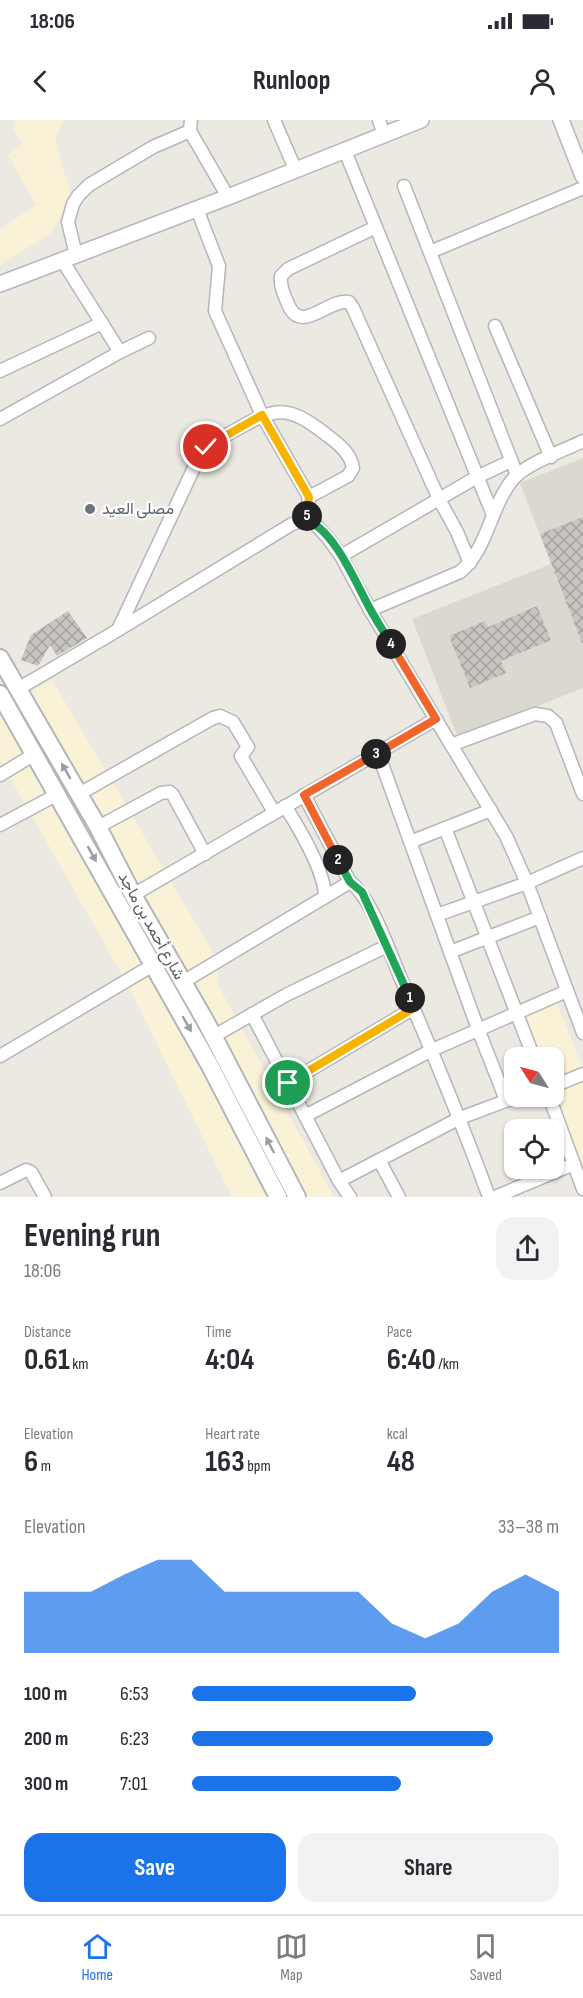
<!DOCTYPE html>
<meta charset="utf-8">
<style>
:root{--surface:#fff;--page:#f2f2f3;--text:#2b2b33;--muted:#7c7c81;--line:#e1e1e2;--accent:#1a73e8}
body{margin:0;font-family:"Sofia Sans Condensed",Vazirmatn,sans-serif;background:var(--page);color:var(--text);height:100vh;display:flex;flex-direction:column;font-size:22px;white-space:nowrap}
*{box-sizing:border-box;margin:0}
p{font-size:20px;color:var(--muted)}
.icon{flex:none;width:33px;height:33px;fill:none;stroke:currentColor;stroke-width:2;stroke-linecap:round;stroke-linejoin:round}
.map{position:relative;height:1077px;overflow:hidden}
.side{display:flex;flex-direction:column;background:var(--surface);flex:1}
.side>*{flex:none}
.needle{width:39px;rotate:306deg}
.buttons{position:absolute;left:504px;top:927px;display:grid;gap:12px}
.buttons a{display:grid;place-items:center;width:60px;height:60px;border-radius:12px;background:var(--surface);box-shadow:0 2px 4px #0004;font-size:30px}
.pin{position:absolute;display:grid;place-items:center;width:51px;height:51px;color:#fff;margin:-26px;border:3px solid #fff;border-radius:50%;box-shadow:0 2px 6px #0007}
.km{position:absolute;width:30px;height:30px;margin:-15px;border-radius:50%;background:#222;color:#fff;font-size:16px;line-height:30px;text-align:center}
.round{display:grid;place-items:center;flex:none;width:63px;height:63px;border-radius:18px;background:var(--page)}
.overview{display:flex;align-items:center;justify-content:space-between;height:102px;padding:0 24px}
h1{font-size:33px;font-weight:700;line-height:45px}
.figures{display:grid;grid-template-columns:repeat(3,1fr);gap:9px;height:102px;padding:6px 24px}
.figures div{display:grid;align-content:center}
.figures b{font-size:30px;font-weight:700}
.figures small{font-size:16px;font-weight:400}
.figures p{font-size:16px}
.chart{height:168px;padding:12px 24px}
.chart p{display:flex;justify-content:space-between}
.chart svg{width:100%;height:108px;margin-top:6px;fill:var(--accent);opacity:.7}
.action{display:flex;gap:12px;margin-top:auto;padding:12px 24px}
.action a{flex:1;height:69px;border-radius:18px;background:var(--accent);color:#fff;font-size:24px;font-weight:700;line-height:69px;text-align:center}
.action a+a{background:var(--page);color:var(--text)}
ul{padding:0 24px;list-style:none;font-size:20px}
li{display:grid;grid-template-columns:96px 72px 1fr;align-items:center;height:45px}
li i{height:15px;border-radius:8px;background:var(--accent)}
.status{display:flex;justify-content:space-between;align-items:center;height:42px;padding:0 30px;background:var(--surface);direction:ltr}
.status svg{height:16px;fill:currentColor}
header{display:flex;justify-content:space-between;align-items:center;height:78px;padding:0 24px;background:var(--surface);font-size:27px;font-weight:700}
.tabs{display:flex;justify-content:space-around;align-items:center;height:84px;border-top:2px solid var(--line);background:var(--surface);font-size:16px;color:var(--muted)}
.tabs a{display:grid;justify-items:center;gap:3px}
.tabs .active{color:var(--accent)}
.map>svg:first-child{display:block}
.commercial{fill:#faf2d6}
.education{fill:#dbd8cf}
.building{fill:url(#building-cross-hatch)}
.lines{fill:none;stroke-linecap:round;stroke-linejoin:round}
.minor-casing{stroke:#b3b6ba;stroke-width:15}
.tertiary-casing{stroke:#b3b6ba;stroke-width:18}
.secondary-casing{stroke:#b2b5ba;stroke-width:20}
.minor{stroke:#fff;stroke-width:12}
.tertiary{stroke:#fff;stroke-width:15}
.secondary{stroke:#fff;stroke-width:16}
.oneway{fill:#9b9da0}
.split-1-casing{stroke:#fff;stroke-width:12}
.split-2-casing{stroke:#fff;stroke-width:12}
.split-3-casing{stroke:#fff;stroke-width:12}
.split-4-casing{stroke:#fff;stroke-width:12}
.split-5-casing{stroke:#fff;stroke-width:12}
.split-6-casing{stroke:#fff;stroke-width:12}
.split-1{stroke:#f5b400;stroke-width:8}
.split-2{stroke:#22a559;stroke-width:8}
.split-3{stroke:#f0652b;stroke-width:8}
.split-4{stroke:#f0652b;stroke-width:8}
.split-5{stroke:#22a559;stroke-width:8}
.split-6{stroke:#f5b400;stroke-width:8}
.worship-dot{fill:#6b7280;stroke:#fff;stroke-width:2}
.labels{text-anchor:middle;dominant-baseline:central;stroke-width:4.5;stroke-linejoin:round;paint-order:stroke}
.worship-label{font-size:16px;fill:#5b616d;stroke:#fff;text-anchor:start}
.street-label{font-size:16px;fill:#595c60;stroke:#fff}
</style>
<div class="status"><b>18:06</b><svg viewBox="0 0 49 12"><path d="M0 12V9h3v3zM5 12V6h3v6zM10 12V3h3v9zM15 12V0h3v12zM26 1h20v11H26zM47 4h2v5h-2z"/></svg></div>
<header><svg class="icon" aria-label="back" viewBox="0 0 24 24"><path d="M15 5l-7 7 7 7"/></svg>Runloop<svg class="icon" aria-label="person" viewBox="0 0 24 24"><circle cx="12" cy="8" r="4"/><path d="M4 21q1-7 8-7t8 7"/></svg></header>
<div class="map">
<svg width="583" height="1077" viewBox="0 0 583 1077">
<defs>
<pattern id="building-cross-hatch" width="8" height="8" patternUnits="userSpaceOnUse" patternTransform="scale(1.5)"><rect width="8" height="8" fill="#c8c5c0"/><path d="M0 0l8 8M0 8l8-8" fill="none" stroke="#a5a39f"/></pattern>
</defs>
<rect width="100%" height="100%" fill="#ebe9e1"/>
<g class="commercial">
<path d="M 16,0 L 64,0 L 55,19 L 72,79 L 50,114 L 0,145 L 0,109 L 36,85 L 8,35 L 23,23 L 14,10 Z"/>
<path d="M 52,560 L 216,838 L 219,867 L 334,1077 L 232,1077 L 128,865 L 0,640 L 0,588 Z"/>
<path d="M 557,883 L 583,949 L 583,1077 L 546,977 L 554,976 L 554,938 L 533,937 L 519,898 Z"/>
</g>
<path class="education" d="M 583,338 L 583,568 L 458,618 L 412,499 L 551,444 L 520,363 Z"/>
<g class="building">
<path d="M 583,397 L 583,523 L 582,523 L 540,414 Z"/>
<path d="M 537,486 L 551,520 L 501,541 L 506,553 L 470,568 L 449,516 L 485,501 L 488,507 Z"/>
<path d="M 68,491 L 87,518 L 57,536 L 50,525 L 38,546 L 21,540 L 31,515 Z"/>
</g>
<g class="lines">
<defs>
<g id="minor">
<path d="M 191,0 L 190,11 L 228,77"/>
<path d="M 274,0 L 296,51"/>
<path d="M 379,0 L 384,15"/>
<path d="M 345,31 L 493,395"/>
<path d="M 404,66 L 517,355"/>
<path d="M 197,89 L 219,146 L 215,191 L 262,295 L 309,377 L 306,401"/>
<path d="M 376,107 L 288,149 L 281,156 C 280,167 284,174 288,184 C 301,216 328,178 349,182 L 353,188 L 439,379 L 457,412 L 470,443"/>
<path d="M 430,132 L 583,68"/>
<path d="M 76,135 L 68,102 L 73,84 L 78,76 L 89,65 L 153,27 L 190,11"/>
<path d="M 62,140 L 120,232"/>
<path d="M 495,206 L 551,337"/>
<path d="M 0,251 L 102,203"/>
<path d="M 0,299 L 120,232 L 149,218"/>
<path d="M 341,436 L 477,357 L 511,341"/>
<path d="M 370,490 L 460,452 C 488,429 490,387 513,359 C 527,343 563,331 583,321"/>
<path d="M 118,510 L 199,337 C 207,325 220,319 232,312 C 276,287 286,283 328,316 C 339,324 351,334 353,348 L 348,356 L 309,377"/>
<path d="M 18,569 L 118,510 L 292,404 L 304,400 L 313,402 L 328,418 L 341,436 L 370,490 L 506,716 L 527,763 L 583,913"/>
<path d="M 451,625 L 535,594 L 548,596 L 556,603 L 583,674"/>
<path d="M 378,633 L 478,909 L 506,980"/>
<path d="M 0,655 L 35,634"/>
<path d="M 79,674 L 213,598 L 220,596 L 233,602 L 248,627 L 241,636 L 274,692"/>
<path d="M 304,675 L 350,762 C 370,775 391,835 401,859 C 432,931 462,1003 489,1077"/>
<path d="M 285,686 C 299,708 325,752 325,777"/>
<path d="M 0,705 L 58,674"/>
<path d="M 98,707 L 161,673 L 170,672 L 173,675 L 205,734"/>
<path d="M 445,708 L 534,938"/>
<path d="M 410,722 L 491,690"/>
<path d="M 133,775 L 436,599"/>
<path d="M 437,795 L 527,763 L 583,738"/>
<path d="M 450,832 L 540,797"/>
<path d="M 183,862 L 350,762"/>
<path d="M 252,894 L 339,1061 L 350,1077"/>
<path d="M 214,916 L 286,875 L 387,826"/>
<path d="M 0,936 L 153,845"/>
<path d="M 288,963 L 414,888"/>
<path d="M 554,966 L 583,954"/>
<path d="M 549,976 L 583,1069"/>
<path d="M 305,996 L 432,930 L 567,871"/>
<path d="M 379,1040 L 399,1077"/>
<path d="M 339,1061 L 460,998 L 519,976"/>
<path d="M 0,1063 L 26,1050 L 31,1052 L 45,1077"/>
<path d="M 495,1077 L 574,1044"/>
</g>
<g id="tertiary">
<path d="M 561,0 L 583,56"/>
<path d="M 0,164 L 228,77 L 421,0"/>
</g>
<g id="secondary">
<path d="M 0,538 L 98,707 L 133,775 L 206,902 L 297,1077"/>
<path d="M 0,574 L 209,944 L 278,1077"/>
</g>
</defs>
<use href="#minor" class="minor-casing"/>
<use href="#tertiary" class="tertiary-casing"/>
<use href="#secondary" class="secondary-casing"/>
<use href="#minor" class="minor"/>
<use href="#tertiary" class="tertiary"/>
<use href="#secondary" class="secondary"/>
</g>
<defs><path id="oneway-solid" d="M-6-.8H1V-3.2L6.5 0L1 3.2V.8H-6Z" transform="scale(1.5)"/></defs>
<g class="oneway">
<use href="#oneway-solid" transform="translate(66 651) rotate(-120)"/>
<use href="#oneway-solid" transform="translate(92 734) rotate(61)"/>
<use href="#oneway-solid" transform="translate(187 904) rotate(60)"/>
<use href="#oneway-solid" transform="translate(270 1025) rotate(-117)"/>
</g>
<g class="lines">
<defs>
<path id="split-1" d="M 288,963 L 414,888 L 410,878"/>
<path id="split-2" d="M 338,740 L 350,762 L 362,772 L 410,878"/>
<path id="split-3" d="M 338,740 L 304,675 L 376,634"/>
<path id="split-4" d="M 376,634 L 436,599 L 391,524"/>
<path id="split-5" d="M 307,396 L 306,401 C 332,406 357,465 369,487 C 376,500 384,512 391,524"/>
<path id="split-6" d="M 206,327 L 262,295 L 309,377 L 307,396"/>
</defs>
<use href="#split-1" class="split-1-casing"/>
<use href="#split-2" class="split-2-casing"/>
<use href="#split-3" class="split-3-casing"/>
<use href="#split-4" class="split-4-casing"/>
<use href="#split-5" class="split-5-casing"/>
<use href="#split-6" class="split-6-casing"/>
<use href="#split-1" class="split-1"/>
<use href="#split-2" class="split-2"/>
<use href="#split-3" class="split-3"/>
<use href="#split-4" class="split-4"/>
<use href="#split-5" class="split-5"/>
<use href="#split-6" class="split-6"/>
</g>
<circle class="worship-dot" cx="90" cy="389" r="6"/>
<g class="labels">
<g class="worship-label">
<text x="102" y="389">مصلى العيد</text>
</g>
<g class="street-label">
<text transform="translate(151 806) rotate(61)">شارع أحمد بن ماجد</text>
</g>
</g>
</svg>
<div class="buttons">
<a><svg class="needle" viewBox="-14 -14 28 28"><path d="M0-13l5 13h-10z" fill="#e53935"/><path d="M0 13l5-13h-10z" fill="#7c7c81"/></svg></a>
<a><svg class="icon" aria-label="locate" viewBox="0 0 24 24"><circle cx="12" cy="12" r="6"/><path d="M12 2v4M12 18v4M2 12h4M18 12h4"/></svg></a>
</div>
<div class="pin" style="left:288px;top:963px;background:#1e9e55"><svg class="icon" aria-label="arrive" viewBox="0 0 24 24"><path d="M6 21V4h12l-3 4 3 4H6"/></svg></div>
<div class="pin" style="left:206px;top:327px;background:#d93025"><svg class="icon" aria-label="check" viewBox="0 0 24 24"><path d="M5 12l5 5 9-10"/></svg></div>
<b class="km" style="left:410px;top:878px">1</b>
<b class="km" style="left:338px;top:740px">2</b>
<b class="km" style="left:376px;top:634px">3</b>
<b class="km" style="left:391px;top:524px">4</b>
<b class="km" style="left:307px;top:396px">5</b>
</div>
<section class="side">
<div class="overview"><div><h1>Evening run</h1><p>18:06</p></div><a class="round"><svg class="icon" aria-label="share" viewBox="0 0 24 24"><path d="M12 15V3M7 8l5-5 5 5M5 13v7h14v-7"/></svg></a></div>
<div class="figures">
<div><p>Distance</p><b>0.61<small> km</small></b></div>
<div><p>Time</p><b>4:04</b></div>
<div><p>Pace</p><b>6:40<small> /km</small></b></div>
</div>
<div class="figures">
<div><p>Elevation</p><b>6<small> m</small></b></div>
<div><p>Heart rate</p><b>163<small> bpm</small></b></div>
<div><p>kcal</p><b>48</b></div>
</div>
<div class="chart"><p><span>Elevation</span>33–38 m</p>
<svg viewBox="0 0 160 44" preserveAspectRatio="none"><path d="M0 44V19L10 19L20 19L30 12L40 6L50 6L60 19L70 19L80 19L90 19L100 19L110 32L120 38L130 32L140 19L150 12L160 19V44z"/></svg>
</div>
<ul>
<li><b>100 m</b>6:53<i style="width:61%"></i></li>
<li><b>200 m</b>6:23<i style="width:82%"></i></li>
<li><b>300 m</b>7:01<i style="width:57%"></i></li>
</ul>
<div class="action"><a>Save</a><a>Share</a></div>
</section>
<nav class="tabs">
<a class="active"><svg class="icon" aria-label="home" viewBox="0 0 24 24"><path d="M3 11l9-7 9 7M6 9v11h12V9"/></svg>Home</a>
<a><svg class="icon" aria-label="map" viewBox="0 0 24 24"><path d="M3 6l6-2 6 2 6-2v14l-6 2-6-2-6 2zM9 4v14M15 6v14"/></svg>Map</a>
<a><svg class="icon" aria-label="saved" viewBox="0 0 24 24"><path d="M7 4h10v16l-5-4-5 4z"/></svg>Saved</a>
</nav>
